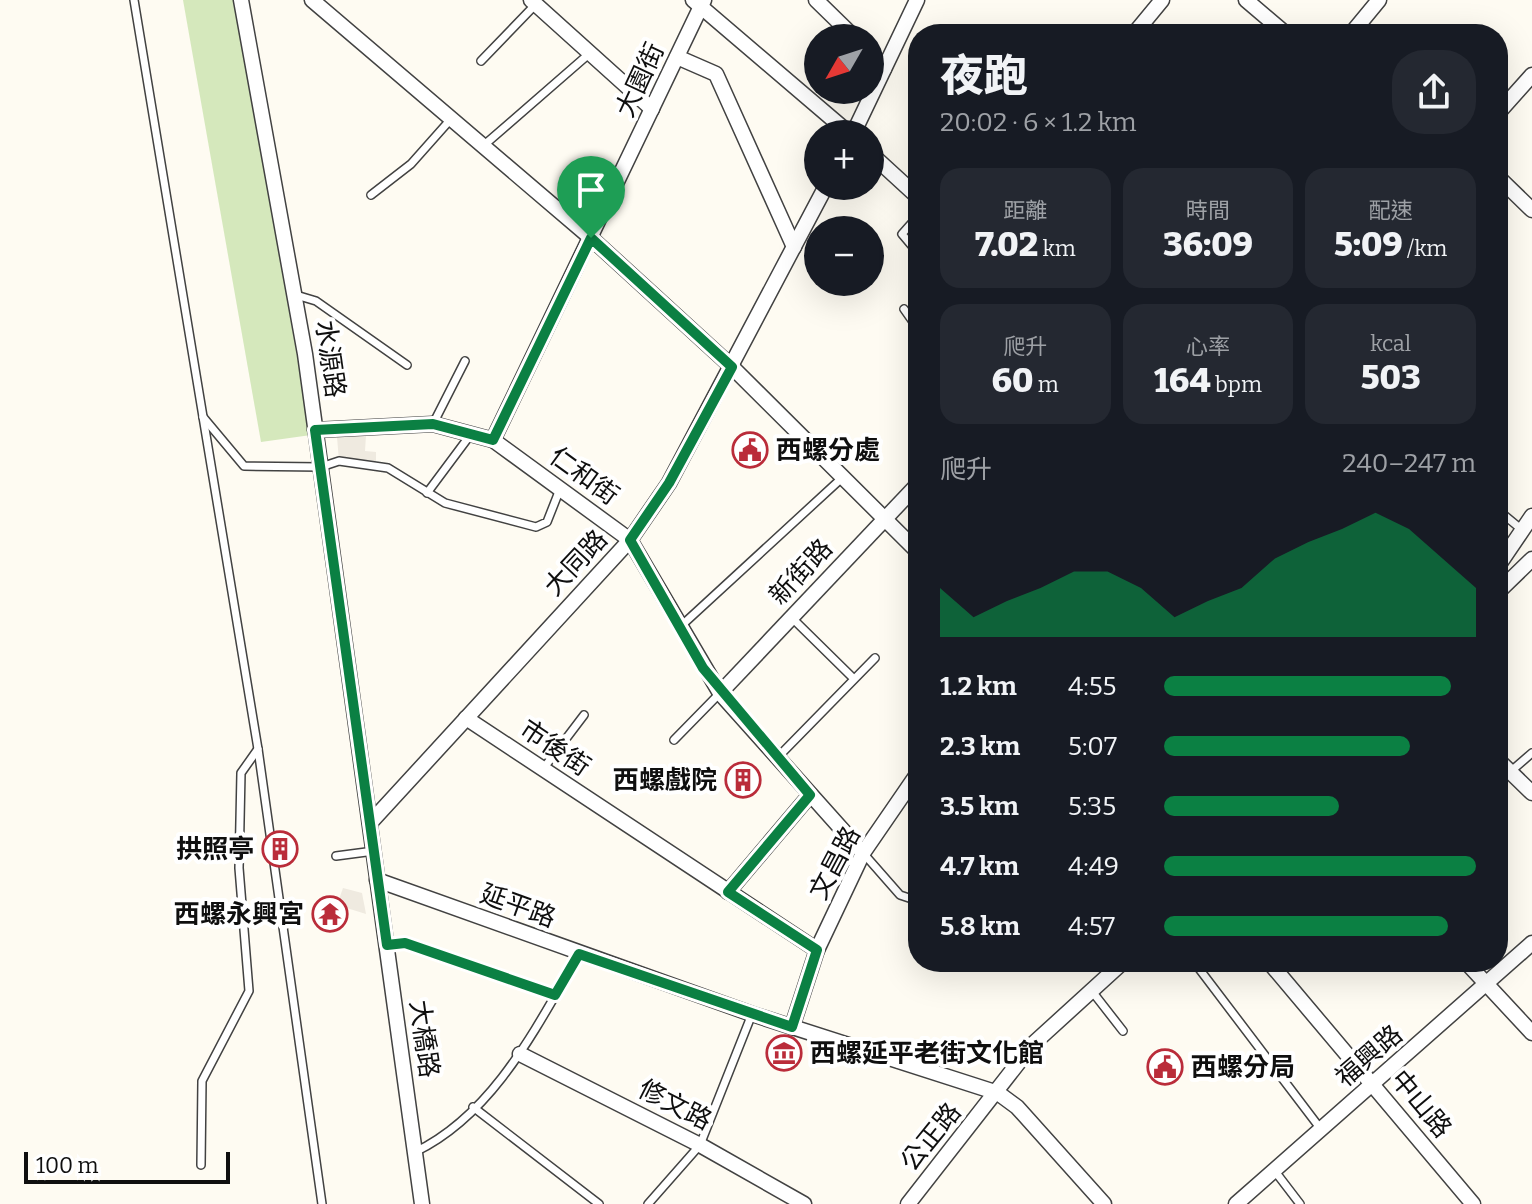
<!DOCTYPE html>
<html lang="zh-TW">
<meta charset="utf-8">
<style>
:root{--surface:#171b24;--page:#242831;--text:#f1f3f6;--muted:#9ea1a6;--accent:#0b8043}
body{margin:0;font-family:Bitter,"Noto Sans TC",serif;background:var(--page);color:var(--text);height:100vh;display:flex;flex-direction:column;font-size:30px;white-space:nowrap}
*{box-sizing:border-box;margin:0}
p{font-size:26px;color:var(--muted)}
.icon{flex:none;width:44px;height:44px;fill:none;stroke:currentColor;stroke-width:2;stroke-linecap:round;stroke-linejoin:round}
.map{position:relative;flex:1;overflow:hidden}
.details{position:absolute;left:908px;top:24px;width:600px;height:948px;display:flex;flex-direction:column;background:var(--surface);border-radius:32px;box-shadow:0 8px 32px #0002}
.details>*{flex:none}
.needle{width:52px;rotate:231deg}
.buttons{position:absolute;left:804px;top:24px;display:grid;gap:16px}
.buttons a{display:grid;place-items:center;width:80px;height:80px;border-radius:50%;background:var(--surface);box-shadow:0 8px 32px #0002;font-size:40px}
.scale{position:absolute;left:24px;bottom:20px;width:206px;box-sizing:border-box;padding-left:8px;border:4px solid #0f0f0f;border-top:0;font-size:22px;line-height:28px;white-space:nowrap;color:#0f0f0f;-webkit-text-stroke:6px #fff;paint-order:stroke}
.pin{position:absolute;display:grid;place-items:center;width:68px;height:68px;color:#fff;margin:-82px -34px;border-radius:50% 50% 50% 0;rotate:-45deg;box-shadow:0 0 8px #0007}
.pin .icon{rotate:45deg}
.round{display:grid;place-items:center;flex:none;width:84px;height:84px;border-radius:32px;background:var(--page)}
.overview{display:flex;align-items:center;justify-content:space-between;height:136px;padding:0 32px}
h1{font-size:44px;font-weight:800;line-height:60px}
.metrics{display:grid;grid-template-columns:repeat(3,1fr);gap:12px;height:136px;padding:8px 32px}
.metrics div{display:grid;align-content:center;border-radius:20px;background:var(--page);text-align:center}
.metrics b{font-size:34px;font-weight:800}
.metrics small{font-size:22px;font-weight:400}
.metrics p{font-size:22px}
.chart{height:224px;padding:16px 32px}
.chart p{display:flex;justify-content:space-between}
.chart svg{width:100%;height:144px;margin-top:8px;fill:var(--accent);opacity:.7}
ul{padding:0 32px;list-style:none;font-size:26px}
li{display:grid;grid-template-columns:128px 96px 1fr;align-items:center;height:60px}
li i{height:20px;border-radius:10px;background:var(--accent)}
.map>svg:first-child{display:block}
.green{fill:#d5e8bc}
.plaza{fill:#efeae0}
.lines{fill:none;stroke-linecap:round;stroke-linejoin:round}
.service-casing{stroke:#424242;stroke-width:10}
.minor-casing{stroke:#424242;stroke-width:17}
.service{stroke:#fff;stroke-width:7}
.minor{stroke:#fff;stroke-width:14}
.route-casing{stroke:#fff;stroke-width:16}
.route{stroke:#0b8043;stroke-width:10}
.labels{text-anchor:middle;dominant-baseline:central;stroke-width:8;stroke-linejoin:round;paint-order:stroke}
.street-label{font-size:26px;fill:#0f0f0f;stroke:#fff}
.poi-label{font-size:26px;font-weight:bold;fill:#0f0f0f;stroke:#fff;text-anchor:start}
</style>
<div class="map">
<svg width="1532" height="1204" viewBox="0 0 1532 1204">
<rect width="100%" height="100%" fill="#fefbf2"/>
<path class="green" d="M 183,0 L 234,0 L 311,435 L 261,442 Z"/>
<g class="plaza">
<path d="M 366,435 L 365,451 L 376,452 L 376,461 L 339,461 L 337,437 Z"/>
<path d="M 343,888 L 362,893 L 366,914 L 337,905 Z"/>
</g>
<g class="lines">
<defs>
<g id="service">
<path d="M 134,0 L 258,749 L 322,1204"/>
<path d="M 481,61 L 536,4"/>
<path d="M 483,146 L 590,53"/>
<path d="M 371,195 L 411,164 L 451,119"/>
<path d="M 918,216 L 902,234 L 918,253"/>
<path d="M 296,295 L 316,301 L 407,365"/>
<path d="M 904,309 L 918,329"/>
<path d="M 203,417 L 244,466 L 321,467 L 339,461 L 388,468 L 445,503 L 536,527 L 547,522 L 560,489"/>
<path d="M 433,424 L 465,361"/>
<path d="M 427,493 L 471,434"/>
<path d="M 1498,510 L 1521,529"/>
<path d="M 791,617 L 851,676"/>
<path d="M 681,626 L 843,477"/>
<path d="M 674,740 L 720,693"/>
<path d="M 777,758 L 875,658"/>
<path d="M 543,769 L 584,715"/>
<path d="M 1510,772 L 1532,753"/>
<path d="M 864,854 L 900,895 L 918,901"/>
<path d="M 336,856 L 374,851"/>
<path d="M 387,945 L 405,943 L 555,995"/>
<path d="M 1194,962 L 1320,1128"/>
<path d="M 1091,990 L 1123,1031"/>
<path d="M 473,1107 L 599,1204"/>
<path d="M 415,1152 C 494,1114 537,1026 579,954"/>
<path d="M 201,1165 L 202,1081 L 249,991 L 239,868 L 241,773 L 258,749"/>
<path d="M 1274,1170 L 1300,1204"/>
<path d="M 648,1204 L 700,1145 L 752,1014"/>
</g>
<g id="minor">
<path d="M 241,0 L 305,354 L 422,1204"/>
<path d="M 312,0 L 591,238 L 732,367 L 918,552"/>
<path d="M 531,0 L 652,109"/>
<path d="M 693,0 L 850,134"/>
<path d="M 816,0 L 855,38"/>
<path d="M 1246,0 L 1286,34"/>
<path d="M 1134,34 L 1162,0"/>
<path d="M 1351,34 L 1379,0"/>
<path d="M 870,54 L 884,69"/>
<path d="M 677,57 L 716,74 L 794,247"/>
<path d="M 1498,113 L 1532,75"/>
<path d="M 853,134 L 917,0"/>
<path d="M 870,153 L 918,197"/>
<path d="M 1498,177 L 1532,210"/>
<path d="M 315,430 L 433,424 L 493,440 L 630,540 L 720,693 L 863,853"/>
<path d="M 493,440 L 704,0"/>
<path d="M 1498,566 L 1532,516"/>
<path d="M 1498,592 L 1532,559"/>
<path d="M 720,693 L 918,484"/>
<path d="M 466,718 L 817,950"/>
<path d="M 1498,760 L 1532,793"/>
<path d="M 370,823 L 630,540 L 669,483 L 826,186"/>
<path d="M 377,880 L 752,1014 L 998,1093 L 1017,1107 L 1104,1204"/>
<path d="M 728,892 L 810,795"/>
<path d="M 1269,962 L 1473,1204"/>
<path d="M 1466,962 L 1532,1033"/>
<path d="M 792,1027 L 817,950 L 863,853 L 918,773"/>
<path d="M 520,1054 L 700,1145 L 804,1204"/>
<path d="M 908,1204 L 1033,1044 L 1123,962"/>
<path d="M 1236,1204 L 1532,943"/>
</g>
</defs>
<use href="#service" class="service-casing"/>
<use href="#minor" class="minor-casing"/>
<use href="#service" class="service"/>
<use href="#minor" class="minor"/>
</g>
<g class="lines">
<defs>
<path id="route" d="M 591,238 L 732,367 L 669,483 L 630,540 L 703,668 L 810,795 L 728,892 L 817,950 L 792,1027 L 579,954 L 555,995 L 405,943 L 387,945 L 315,430 L 433,424 L 493,440 Z"/>
</defs>
<use href="#route" class="route-casing"/>
<use href="#route" class="route"/>
</g>
<defs>
<symbol id="civic-ring" viewBox="-11 -11 22 22"><circle r="9.5" fill="#fff" stroke="#ba2c3a" stroke-width="1.5"/><path d="M-.6-6.5H3V-4.5H.6V-3L4-1V1h2V6H-6V1h2V-1L-.6-3ZM-1.2 2.5V6h2.4V2.5Z" fill="#ba2c3a"/></symbol>
<symbol id="building-ring" viewBox="-11 -11 22 22"><circle r="9.5" fill="#fff" stroke="#ba2c3a" stroke-width="1.5"/><path d="M-4-6H4V6H1V3H-1V6H-4ZM-2.5-4.3h1.7v1.8h-1.7ZM.8-4.3h1.7v1.8H.8ZM-2.5-1h1.7V.8h-1.7ZM.8-1h1.7V.8H.8Z" fill="#ba2c3a"/></symbol>
<symbol id="temple-ring" viewBox="-11 -11 22 22"><circle r="9.5" fill="#fff" stroke="#ba2c3a" stroke-width="1.5"/><path d="M0-6L5-2H3V0L6.5 2.5H4V6H1.5V3h-3V6H-4V2.5H-6.5L-3 0V-2H-5Z" fill="#ba2c3a"/></symbol>
<symbol id="museum-ring" viewBox="-11 -11 22 22"><circle r="9.5" fill="#fff" stroke="#ba2c3a" stroke-width="1.5"/><path d="M0-6L6-3V-2H-6V-3ZM-5-1h2V3h-2ZM-1-1h2V3h-2ZM3-1h2V3H3ZM-6 4H6V6H-6Z" fill="#ba2c3a"/></symbol>
</defs>
<g fill-rule="evenodd">
<use href="#civic-ring" x="730" y="430" width="40" height="40"/>
<use href="#building-ring" x="723" y="760" width="40" height="40"/>
<use href="#building-ring" x="260" y="829" width="40" height="40"/>
<use href="#temple-ring" x="310" y="894" width="40" height="40"/>
<use href="#museum-ring" x="764" y="1033" width="40" height="40"/>
<use href="#civic-ring" x="1145" y="1047" width="40" height="40"/>
</g>
<g class="labels">
<g class="street-label">
<text transform="translate(640 80) rotate(-65)">大園街</text>
<text transform="translate(330 359) rotate(82)">水源路</text>
<text transform="translate(584 476) rotate(36)">仁和街</text>
<text transform="translate(576 563) rotate(-47)">大同路</text>
<text transform="translate(801 572) rotate(-47)">新街路</text>
<text transform="translate(555 748) rotate(34)">市後街</text>
<text transform="translate(835 863) rotate(-62)">文昌路</text>
<text transform="translate(518 906) rotate(20)">延平路</text>
<text transform="translate(424 1039) rotate(82)">大橋路</text>
<text transform="translate(1369 1056) rotate(-41)">福興路</text>
<text transform="translate(1421 1104) rotate(50)">中山路</text>
<text transform="translate(675 1105) rotate(27)">修文路</text>
<text transform="translate(931 1137) rotate(-51)">公正路</text>
</g>
<g class="poi-label">
<text x="776" y="450">西螺分處</text>
<text x="717" y="780" text-anchor="end">西螺戲院</text>
<text x="254" y="849" text-anchor="end">拱照亭</text>
<text x="304" y="914" text-anchor="end">西螺永興宮</text>
<text x="810" y="1053">西螺延平老街文化館</text>
<text x="1191" y="1067">西螺分局</text>
</g>
</g>
</svg>
<div class="buttons">
<a><svg class="needle" viewBox="-14 -14 28 28"><path d="M0-13l5 13h-10z" fill="#e53935"/><path d="M0 13l5-13h-10z" fill="#9ea1a6"/></svg></a>
<a>+</a>
<a>−</a>
</div>
<div class="scale">100 m</div>
<div class="pin" style="left:591px;top:238px;background:#1e9e55"><svg class="icon" aria-label="arrive" viewBox="0 0 24 24"><path d="M6 21V4h12l-3 4 3 4H6"/></svg></div>
<section class="details">
<div class="overview"><div><h1>夜跑</h1><p>20:02 · 6 × 1.2 km</p></div><a class="round"><svg class="icon" aria-label="share" viewBox="0 0 24 24"><path d="M12 15V3M7 8l5-5 5 5M5 13v7h14v-7"/></svg></a></div>
<div class="metrics">
<div><p>距離</p><b>7.02<small> km</small></b></div>
<div><p>時間</p><b>36:09</b></div>
<div><p>配速</p><b>5:09<small> /km</small></b></div>
</div>
<div class="metrics">
<div><p>爬升</p><b>60<small> m</small></b></div>
<div><p>心率</p><b>164<small> bpm</small></b></div>
<div><p>kcal</p><b>503</b></div>
</div>
<div class="chart"><p><span>爬升</span>240–247 m</p>
<svg viewBox="0 0 160 44" preserveAspectRatio="none"><path d="M0 44V29L10 38L20 33L30 29L40 24L50 24L60 29L70 38L80 33L90 29L100 20L110 15L120 11L130 6L140 11L150 20L160 29V44z"/></svg>
</div>
<ul>
<li><b>1.2 km</b>4:55<i style="width:92%"></i></li>
<li><b>2.3 km</b>5:07<i style="width:79%"></i></li>
<li><b>3.5 km</b>5:35<i style="width:56%"></i></li>
<li><b>4.7 km</b>4:49<i style="width:100%"></i></li>
<li><b>5.8 km</b>4:57<i style="width:91%"></i></li>
</ul>
</section>
</div>
